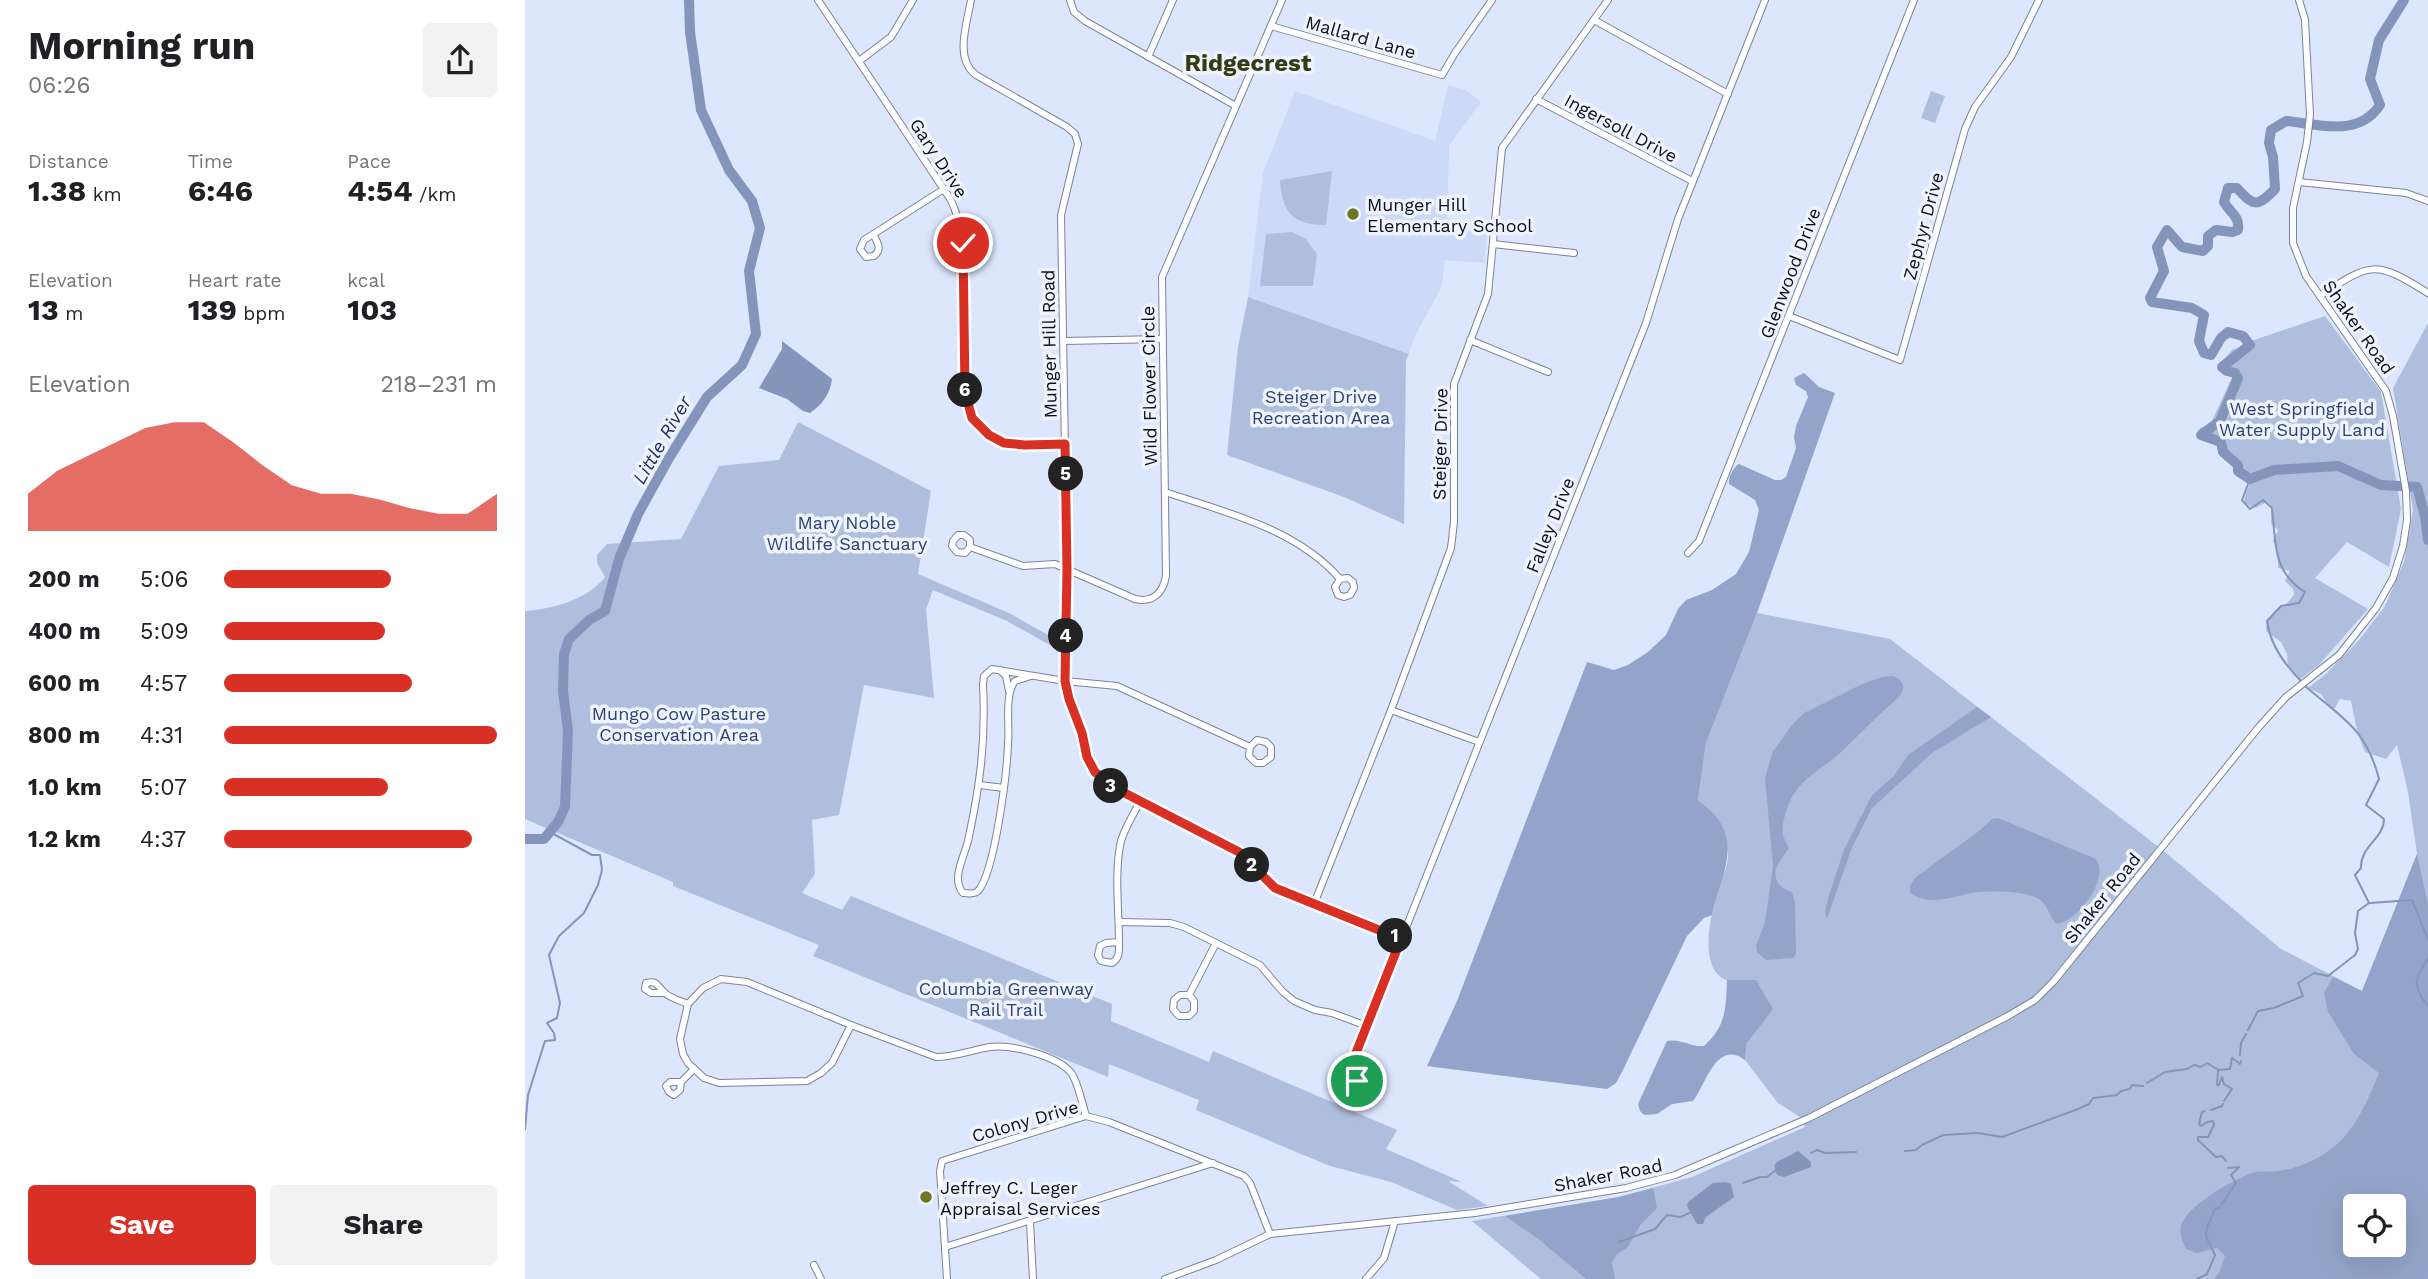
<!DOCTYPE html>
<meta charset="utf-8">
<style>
:root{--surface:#fff;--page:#f2f2f2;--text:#202124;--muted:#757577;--accent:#d93025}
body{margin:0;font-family:"Work Sans",sans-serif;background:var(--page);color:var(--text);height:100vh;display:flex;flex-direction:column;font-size:26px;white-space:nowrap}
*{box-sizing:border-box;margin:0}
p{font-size:23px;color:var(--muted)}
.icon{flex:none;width:38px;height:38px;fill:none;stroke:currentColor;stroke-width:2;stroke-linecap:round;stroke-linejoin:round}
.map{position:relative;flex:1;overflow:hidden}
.drawer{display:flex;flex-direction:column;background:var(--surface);width:525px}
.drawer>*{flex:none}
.controls{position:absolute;left:1818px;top:1194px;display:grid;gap:14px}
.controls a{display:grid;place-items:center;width:63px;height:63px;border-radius:7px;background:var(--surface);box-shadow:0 7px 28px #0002;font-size:35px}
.pin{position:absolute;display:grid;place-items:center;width:60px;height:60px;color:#fff;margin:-30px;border:4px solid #fff;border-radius:50%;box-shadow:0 2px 7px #0007}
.km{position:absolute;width:35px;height:35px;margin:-18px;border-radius:50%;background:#222;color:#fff;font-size:19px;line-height:35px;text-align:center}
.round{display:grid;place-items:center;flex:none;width:74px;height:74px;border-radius:7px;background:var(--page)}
.head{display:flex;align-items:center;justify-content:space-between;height:119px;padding:0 28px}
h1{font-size:38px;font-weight:700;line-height:52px}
.figures{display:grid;grid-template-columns:repeat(3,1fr);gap:10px;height:119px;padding:7px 28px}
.figures div{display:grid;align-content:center}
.figures b{font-size:30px;font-weight:700}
.figures small{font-size:19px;font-weight:400}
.figures p{font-size:19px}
.chart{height:196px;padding:14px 28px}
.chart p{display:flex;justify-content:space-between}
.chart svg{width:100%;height:126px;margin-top:7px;fill:var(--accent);opacity:.7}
.primary-button{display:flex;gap:14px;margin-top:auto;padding:14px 28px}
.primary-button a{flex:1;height:80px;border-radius:7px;background:var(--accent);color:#fff;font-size:28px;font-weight:700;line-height:80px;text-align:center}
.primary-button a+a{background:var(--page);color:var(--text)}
ul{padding:0 28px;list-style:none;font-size:23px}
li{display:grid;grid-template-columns:112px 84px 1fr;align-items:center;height:52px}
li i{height:18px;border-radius:9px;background:var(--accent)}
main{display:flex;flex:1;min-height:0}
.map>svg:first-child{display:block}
.built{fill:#cddaf7}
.green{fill:#b0bede;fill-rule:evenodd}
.forest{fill:#93a4ca;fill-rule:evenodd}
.water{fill:#8495bb}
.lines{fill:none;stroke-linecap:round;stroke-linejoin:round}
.stream{stroke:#8495bb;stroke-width:2}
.river{stroke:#8495bb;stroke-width:10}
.minor-casing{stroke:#7a8398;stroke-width:8}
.minor{stroke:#fff;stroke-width:6}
.route-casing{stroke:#fff;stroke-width:14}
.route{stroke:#d93025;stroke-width:9}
.poi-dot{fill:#6d7722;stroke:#eff3fd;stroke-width:2.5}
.labels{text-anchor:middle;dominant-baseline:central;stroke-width:7;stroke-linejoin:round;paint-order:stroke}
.street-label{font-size:18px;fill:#0c0f17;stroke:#eff3fd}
.poi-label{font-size:18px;fill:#0c0f17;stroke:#eff3fd;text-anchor:start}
.park-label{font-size:18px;fill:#2e4174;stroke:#eff3fd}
.water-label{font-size:19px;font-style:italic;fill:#1f3162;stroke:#eff3fd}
.district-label{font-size:24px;font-weight:bold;fill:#353b13;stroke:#eff3fd}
</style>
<main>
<section class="drawer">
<div class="head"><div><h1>Morning run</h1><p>06:26</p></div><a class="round"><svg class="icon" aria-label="share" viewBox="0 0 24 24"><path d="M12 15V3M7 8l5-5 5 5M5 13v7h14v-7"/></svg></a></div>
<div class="figures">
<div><p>Distance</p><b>1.38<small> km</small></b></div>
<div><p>Time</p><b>6:46</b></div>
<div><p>Pace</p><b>4:54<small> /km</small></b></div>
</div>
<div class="figures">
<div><p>Elevation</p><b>13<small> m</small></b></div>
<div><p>Heart rate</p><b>139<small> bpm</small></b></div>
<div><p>kcal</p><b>103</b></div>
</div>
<div class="chart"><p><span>Elevation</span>218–231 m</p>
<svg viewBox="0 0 160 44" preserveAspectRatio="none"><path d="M0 44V31L10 23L20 18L30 13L40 8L50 6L60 6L70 13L80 21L90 28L100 31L110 31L120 33L130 36L140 38L150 38L160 31V44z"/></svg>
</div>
<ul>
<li><b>200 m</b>5:06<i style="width:61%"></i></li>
<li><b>400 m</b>5:09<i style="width:59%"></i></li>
<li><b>600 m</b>4:57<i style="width:69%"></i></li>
<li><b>800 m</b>4:31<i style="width:100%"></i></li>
<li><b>1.0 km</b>5:07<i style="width:60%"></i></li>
<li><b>1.2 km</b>4:37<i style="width:91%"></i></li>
</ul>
<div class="primary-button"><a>Save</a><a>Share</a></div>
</section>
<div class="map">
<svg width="1903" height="1279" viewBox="0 0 1903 1279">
<rect width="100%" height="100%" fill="#dce6fd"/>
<path class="built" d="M 923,85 L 941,90 L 956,102 L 924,146 L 922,228 L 962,233 L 959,263 L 920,260 L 917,286 L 889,338 L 884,354 L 723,297 L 738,173 L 770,91 L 910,141 Z"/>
<g class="green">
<path d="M 1406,91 L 1420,96 L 1410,123 L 1396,118 Z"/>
<path d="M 807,171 L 801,225 C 767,225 757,212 755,180 Z"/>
<path d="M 767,232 L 781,239 L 792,254 L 788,286 L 735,286 L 741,234 Z"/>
<path d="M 723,297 L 884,354 L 881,360 L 879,524 L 819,497 L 702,455 L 713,347 Z"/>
<path d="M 1800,316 L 1856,392 L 1876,509 L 1864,567 L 1822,542 L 1790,578 L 1843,609 L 1794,665 L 1774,680 L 1763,667 L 1762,654 L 1756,642 L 1741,631 C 1742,610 1761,609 1769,594 L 1768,589 L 1760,581 L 1765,571 L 1753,568 L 1753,550 L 1748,541 L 1753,530 L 1746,524 L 1746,506 L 1742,502 L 1730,508 L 1721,504 L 1719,499 L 1726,480 C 1713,475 1697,454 1693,442 L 1675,439 L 1672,434 L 1675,428 L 1685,425 L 1708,375 L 1696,371 L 1693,366 L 1708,349 L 1717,347 L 1720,343 Z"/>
<path d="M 1903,323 L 1903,1279 L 1016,1279 L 947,1221 L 1094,1197 L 1167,1177 L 1280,1127 L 1275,1117 L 1253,1103 L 1220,1060 L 1231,980 C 1223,981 1213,983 1204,981 C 1170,971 1187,909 1194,887 C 1197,876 1203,867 1203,856 C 1202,830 1192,817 1173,800 L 1181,743 L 1232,613 L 1365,639 L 1640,852 L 1756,949 L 1837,991 L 1892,854 L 1883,792 L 1872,745 L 1861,759 L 1840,752 C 1833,738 1829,716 1826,701 L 1815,699 L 1810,708 L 1806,709 L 1796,694 L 1783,688 L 1802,673 L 1834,640 L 1860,606 L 1879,562 L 1888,510 L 1868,388 ZM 1830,1206 L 1869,1206 L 1869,1244 L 1830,1244 Z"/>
<path d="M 273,422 L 406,491 L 393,574 L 484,613 L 537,643 L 537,652 L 482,621 L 408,590 L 401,609 L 409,698 L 339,685 L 314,815 L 287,820 L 290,874 L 277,893 L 317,910 L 326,896 L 587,1004 L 586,1021 L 684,1062 L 688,1051 L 872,1130 L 861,1149 L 937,1182 L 923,1181 L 963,1206 L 932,1210 L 866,1182 L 805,1166 L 671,1110 L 674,1100 L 584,1064 L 583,1077 L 288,956 L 294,945 L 148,886 L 148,882 L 0,819 L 0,611 C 28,609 62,600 80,577 L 72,563 L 72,555 L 82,544 L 156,539 L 194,466 L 254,460 Z"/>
</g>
<g class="forest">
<path d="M 1279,373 L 1294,387 L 1310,393 L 1232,613 L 1181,743 L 1173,800 C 1180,806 1188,812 1193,819 C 1215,850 1193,883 1187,915 L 1179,918 L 1162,936 L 1098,1070 L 1091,1083 L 1082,1089 L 902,1066 L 932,1001 L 1062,662 L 1089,670 L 1103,665 L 1123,652 L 1141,635 L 1153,609 L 1161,600 L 1187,590 L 1211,574 L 1224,552 L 1234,510 L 1230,500 L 1204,484 C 1203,478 1208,467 1214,464 L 1250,480 L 1256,480 L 1261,477 L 1271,448 L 1269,437 L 1271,426 L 1283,397 L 1281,391 L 1271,385 L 1269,378 Z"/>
<path d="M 1368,676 C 1378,680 1381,686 1375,696 C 1354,714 1335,734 1315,753 C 1292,774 1271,779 1261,812 C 1256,828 1256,834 1264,848 C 1258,857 1242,873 1256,886 C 1259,889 1263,890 1267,892 L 1270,903 L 1271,954 L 1268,958 L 1241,960 L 1232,952 L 1231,946 L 1240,922 L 1248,866 L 1240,778 L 1248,751 L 1267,725 L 1279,713 L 1337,684 L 1357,677 Z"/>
<path d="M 1452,707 L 1466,717 L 1407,753 L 1347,808 L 1326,850 L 1302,919 L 1300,911 L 1304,895 L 1319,850 L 1347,795 L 1369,776 L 1383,755 Z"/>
<path d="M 1473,818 L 1571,859 C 1586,880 1548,926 1531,923 C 1524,916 1522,902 1512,898 C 1496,891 1471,891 1453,892 C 1428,895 1408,908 1385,893 L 1385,885 L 1391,877 L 1454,831 L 1467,819 Z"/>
<path d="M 1892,854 L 1903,904 L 1903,1279 L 1689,1279 L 1695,1271 L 1700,1256 L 1692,1248 L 1671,1253 L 1661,1249 C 1658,1241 1653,1232 1657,1223 C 1666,1203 1710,1178 1731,1172 C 1738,1171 1745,1172 1752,1171 C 1768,1170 1789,1161 1802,1152 C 1829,1134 1842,1102 1854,1073 L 1829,1054 L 1803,1012 L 1799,993 L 1808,977 L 1837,991 ZM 1830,1206 L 1869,1206 L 1869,1244 L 1830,1244 Z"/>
<path d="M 1202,980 L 1231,980 L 1248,1009 L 1222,1043 L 1220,1060 C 1191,1039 1181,1085 1168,1101 L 1147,1104 L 1132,1114 L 1119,1115 L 1115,1111 L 1113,1104 L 1142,1041 C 1155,1038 1165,1047 1179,1046 C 1201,1026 1201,1009 1202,980 Z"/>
<path d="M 1128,1188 L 1132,1208 L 1116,1224 L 1103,1247 L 1092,1254 L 1087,1263 L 1090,1279 L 1061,1279 L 1012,1238 L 980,1216 L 1094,1197 Z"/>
</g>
<g class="water">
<path d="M 257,341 L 307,379 C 305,394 298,404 285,413 L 278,411 L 262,399 L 234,388 L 257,349 Z"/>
<path d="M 1273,1151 L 1286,1162 L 1286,1167 L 1259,1177 L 1252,1175 L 1249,1166 L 1252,1162 Z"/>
<path d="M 1201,1182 L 1206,1184 L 1209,1197 L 1181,1217 L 1178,1224 L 1172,1224 L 1162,1206 L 1163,1202 L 1188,1183 Z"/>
</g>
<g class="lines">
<g class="stream">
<path d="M 1725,479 L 1717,500 L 1725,509 L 1738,500 L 1747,508 C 1751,542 1747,572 1780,592 L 1774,603 L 1756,606 L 1742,621 C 1745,644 1760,665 1776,681"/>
<path d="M 1845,903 L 1887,900 L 1903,940"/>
<path d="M 1903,959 C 1889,978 1887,986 1903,1006"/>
<path d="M 1723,1030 L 1733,1011 L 1749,1008 L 1778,996 L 1773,983 L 1789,973 L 1803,976 L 1830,955 L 1833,949 L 1830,933 L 1833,911 L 1844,903 L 1830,875 L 1836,868 C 1835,846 1859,839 1859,819 L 1841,805 L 1854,779 C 1841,728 1817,718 1780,686"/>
<path d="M 1715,1055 L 1716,1043 L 1721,1034"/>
<path d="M 1622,1083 L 1640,1072 L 1662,1069 L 1669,1065 L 1676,1067 L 1682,1063 L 1692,1069"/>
<path d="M 1699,1101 L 1707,1089 L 1699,1084 L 1697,1077 L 1694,1085 L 1692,1085 L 1693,1070 L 1705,1069 L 1707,1058 L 1715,1064 L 1716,1061"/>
<path d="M 1686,1110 L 1697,1106 L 1698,1104"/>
<path d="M 1680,1111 L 1677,1112 L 1674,1124 L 1676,1126 L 1682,1122 L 1688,1121 L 1689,1125 L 1683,1137 L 1673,1137 L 1673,1140 L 1691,1157 L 1697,1156 L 1701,1161"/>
<path d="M 0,1129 L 3,1095 L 20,1041 L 30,1040 L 29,1033 L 22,1023 L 32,1018 L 35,1003 L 24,955 L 34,936 L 59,913 L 73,885 L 77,870 L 75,855 L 67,855 L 25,832"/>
<path d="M 1380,1151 L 1391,1150 L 1397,1145 L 1418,1135 L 1453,1133 L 1477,1137 L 1553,1109 L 1564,1104 L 1568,1098 L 1592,1095 L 1596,1091 L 1605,1089 L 1607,1085 L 1618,1086"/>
<path d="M 1286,1153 L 1292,1150 L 1300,1153 L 1331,1152"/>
<path d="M 1218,1183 L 1235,1177 L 1242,1177 L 1251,1170"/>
<path d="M 1094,1242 L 1130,1229 L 1142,1215 L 1156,1217 L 1166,1212"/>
<path d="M 1672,1279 L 1682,1274 L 1690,1255 L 1681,1236 L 1682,1227 L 1690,1209 L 1695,1207 L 1711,1183 L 1706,1175 L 1714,1167 L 1703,1168"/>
</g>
<g class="river">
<path d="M 1879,0 L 1854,40 L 1845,79 L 1855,105 C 1833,138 1794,124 1761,121 L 1746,130 L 1744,143 L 1748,157 L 1750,189 C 1732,208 1728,206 1712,188 L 1703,188 L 1699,202 C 1705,213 1715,216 1713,230 L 1707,232 L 1691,230 L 1683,236 L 1683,246 L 1678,251 L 1657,247 L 1642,230 L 1632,247 L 1639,271 L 1625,298 L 1627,302 L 1667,308 L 1679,315 L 1674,341 L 1679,353 L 1686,355 L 1696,338 L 1703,332 L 1718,336 L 1725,345 L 1697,367 L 1702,371 L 1710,373 L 1713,378 L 1695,421 L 1676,435 L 1696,442 L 1698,452 L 1713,465 L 1713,471 L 1725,479 L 1749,470 L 1813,466 L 1856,485 L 1892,487 L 1900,516 L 1903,540"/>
<path d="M 0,839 L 19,839 L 33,822 L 40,807 L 43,731 L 38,691 L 39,654 L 44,639 L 64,620 L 80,611 L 94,559 L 113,514 L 144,458 L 182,397 L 217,365 L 231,334 L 224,271 L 235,228 L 227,201 L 204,170 L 176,110 L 165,32 L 164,0"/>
</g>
<defs>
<g id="minor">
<path d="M 293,0 L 424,197 C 446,233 439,322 440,366 C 440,378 439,392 442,403 C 446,421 459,436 476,442 C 496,449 520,445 540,444"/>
<path d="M 446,0 C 442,23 429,59 451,75 L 542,127 L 550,134 L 553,144 L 536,215 L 542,570 L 540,681 C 542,697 548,709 554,724 C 563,748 559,763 581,783 L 714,852 L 750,888 L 876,939"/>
<path d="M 545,0 L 549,12 L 560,21 L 711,106"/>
<path d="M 1069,20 L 1203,94"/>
<path d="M 746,26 L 917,75 L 930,53 L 967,0"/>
<path d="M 623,57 L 648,0"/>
<path d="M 334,61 L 366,37 L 388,0"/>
<path d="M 1011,99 L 1167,181"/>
<path d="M 1774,182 L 1881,193 L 1903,201"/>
<path d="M 348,234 C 352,242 358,249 349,256 L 341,257 L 335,249 L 339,240 L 419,189"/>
<path d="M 968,244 L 1049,253"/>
<path d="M 1795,296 C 1846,262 1850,260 1903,293"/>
<path d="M 1264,316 L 1375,360 L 1440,129 L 1450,107 L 1486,57 L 1514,0"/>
<path d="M 945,340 L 1023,372"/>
<path d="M 539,341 L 637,339"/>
<path d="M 640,492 C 700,512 772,529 815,579 L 810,587 L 813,595 L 819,597 L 825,595 L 829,588 L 828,582 L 823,578 L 815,579"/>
<path d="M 445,547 L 440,553 L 432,552 L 427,546 L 428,541 L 433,535 L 439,535 L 445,540 L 445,547 L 498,566 L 530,564 L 610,599 C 628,603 638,593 641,576 L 637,277 L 757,0"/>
<path d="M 1163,553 L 1174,541 L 1389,0"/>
<path d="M 475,670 L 481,676 L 484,691"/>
<path d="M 506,676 L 490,681 C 479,695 485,726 483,744 C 482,772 470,872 453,891 C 449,895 443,893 438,893 C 426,879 439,857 443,841 C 455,785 461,742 458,684 L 459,676 L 467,669 L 540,681 L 592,686 L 725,747 L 724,756 L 731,763 L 738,763 L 746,757 L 746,747 L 741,742 L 732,740 L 725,747"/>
<path d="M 866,710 L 954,742"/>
<path d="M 455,785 L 479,788"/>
<path d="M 789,904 L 866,710 L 926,548 L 929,522 L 929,384 L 963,294 L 977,148 L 1083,0"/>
<path d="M 594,922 L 645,923 L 659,927 L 735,965 L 757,991 L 769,1001 L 790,1010 L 807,1013 L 842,1026"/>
<path d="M 594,942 L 581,943 L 575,946 L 573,955 L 576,961 L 587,963 C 595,958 594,951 594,942 C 594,912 589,871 596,841 C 600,827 609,814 615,801"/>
<path d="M 139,993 L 126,993 L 120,989 L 121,983 C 134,980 132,987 140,993 C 145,998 156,1001 163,1004"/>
<path d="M 664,995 L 669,1001 L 669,1011 L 664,1016 L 654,1016 L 648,1009 L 649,1000 L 655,995 L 664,995 L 691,943"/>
<path d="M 326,1025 L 222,982 L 196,979 L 178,988 L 163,1004 L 155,1039 L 158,1054 L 163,1063 L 179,1078 L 194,1083 L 282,1081 L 296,1073 L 307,1063 L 326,1025 L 411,1057 C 429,1057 447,1050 465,1047 C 486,1044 534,1056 547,1074 C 554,1086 557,1103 561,1116"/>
<path d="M 829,1057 L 841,1062 L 845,1067 L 844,1076 L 839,1080 L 828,1079 C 820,1065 836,1040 842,1026 L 1121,323 L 1153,219 L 1240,0"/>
<path d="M 156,1082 L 155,1090 L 149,1095 L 144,1092 L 141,1086 L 145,1082 L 156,1082 L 169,1069"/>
<path d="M 505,1222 L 508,1279"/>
<path d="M 420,1247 L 688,1163"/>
<path d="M 289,1265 L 296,1279"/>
<path d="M 422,1279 L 415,1171 L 417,1161 L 561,1116 L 584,1122 L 719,1176 L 725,1183 L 745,1234"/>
<path d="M 640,1279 L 691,1260 L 745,1234 L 950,1213 L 1101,1188 L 1150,1175 L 1284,1118 L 1483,1016 L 1510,1000 L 1529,981 L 1733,728 L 1761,697 L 1814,655 L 1851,608 L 1868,578 L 1878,546 L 1882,520 L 1881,491 L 1868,416 L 1861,391 L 1781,276 L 1768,243 L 1768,208 L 1782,142 L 1785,115 L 1780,20 L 1774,0"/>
<path d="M 841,1279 L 859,1258 L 870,1221"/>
</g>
</defs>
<use href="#minor" class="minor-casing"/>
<use href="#minor" class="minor"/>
</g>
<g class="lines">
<defs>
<path id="route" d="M 438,243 L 440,392 L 447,418 L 464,435 L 479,443 L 500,445 L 540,444 L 542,570 L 540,681 L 544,699 L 557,733 L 562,757 L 570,772 L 588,787 L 714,852 L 750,888 L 876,939 L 825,1068 L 827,1077 L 832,1081"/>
</defs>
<use href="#route" class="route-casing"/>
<use href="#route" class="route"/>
</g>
<g class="poi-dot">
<circle cx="828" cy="214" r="7"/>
<circle cx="401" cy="1197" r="7"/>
</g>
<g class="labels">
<g class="street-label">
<text transform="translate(836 37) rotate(16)">Mallard Lane</text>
<text transform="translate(1096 128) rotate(28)">Ingersoll Drive</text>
<text transform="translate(414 158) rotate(57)">Gary Drive</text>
<text transform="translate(1398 226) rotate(-75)">Zephyr Drive</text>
<text transform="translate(1265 273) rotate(-69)">Glenwood Drive</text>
<text transform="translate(1834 327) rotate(55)">Shaker Road</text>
<text transform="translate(524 344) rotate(-91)">Munger Hill Road</text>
<text transform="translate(624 386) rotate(-91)">Wild Flower Circle</text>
<text transform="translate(915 444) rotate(-89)">Steiger Drive</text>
<text transform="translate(1025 525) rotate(-68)">Falley Drive</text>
<text transform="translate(1577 898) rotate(-51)">Shaker Road</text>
<text transform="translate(500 1121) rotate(-16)">Colony Drive</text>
<text transform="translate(1083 1175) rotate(-11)">Shaker Road</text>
</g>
<g class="poi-label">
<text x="842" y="204">Munger Hill<tspan x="842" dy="21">Elementary School</tspan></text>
<text x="415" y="1187">Jeffrey C. Leger<tspan x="415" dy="21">Appraisal Services</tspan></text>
</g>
<g class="park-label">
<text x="796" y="396">Steiger Drive<tspan x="796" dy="21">Recreation Area</tspan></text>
<text x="1777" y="408">West Springfield<tspan x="1777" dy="21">Water Supply Land</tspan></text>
<text x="322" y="522">Mary Noble<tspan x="322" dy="21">Wildlife Sanctuary</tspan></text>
<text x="154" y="713">Mungo Cow Pasture<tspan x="154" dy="21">Conservation Area</tspan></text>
<text x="481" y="988">Columbia Greenway<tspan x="481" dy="21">Rail Trail</tspan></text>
</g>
<g class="water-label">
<text transform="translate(137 440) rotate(-60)">Little River</text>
</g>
<g class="district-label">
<text x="723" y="63">Ridgecrest</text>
</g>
</g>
</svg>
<div class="controls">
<a><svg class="icon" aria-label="locate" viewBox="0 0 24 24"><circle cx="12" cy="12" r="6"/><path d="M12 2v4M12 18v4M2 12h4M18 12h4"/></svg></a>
</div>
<div class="pin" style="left:832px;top:1081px;background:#1e9e55"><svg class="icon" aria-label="arrive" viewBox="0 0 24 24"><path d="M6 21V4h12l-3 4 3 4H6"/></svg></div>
<div class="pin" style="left:438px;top:243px;background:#d93025"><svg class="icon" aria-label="check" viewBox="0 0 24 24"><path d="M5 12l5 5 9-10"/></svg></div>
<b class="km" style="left:870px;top:936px">1</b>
<b class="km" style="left:727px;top:865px">2</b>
<b class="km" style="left:586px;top:786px">3</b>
<b class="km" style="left:541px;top:636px">4</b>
<b class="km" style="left:541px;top:474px">5</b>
<b class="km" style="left:440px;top:390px">6</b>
</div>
</main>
